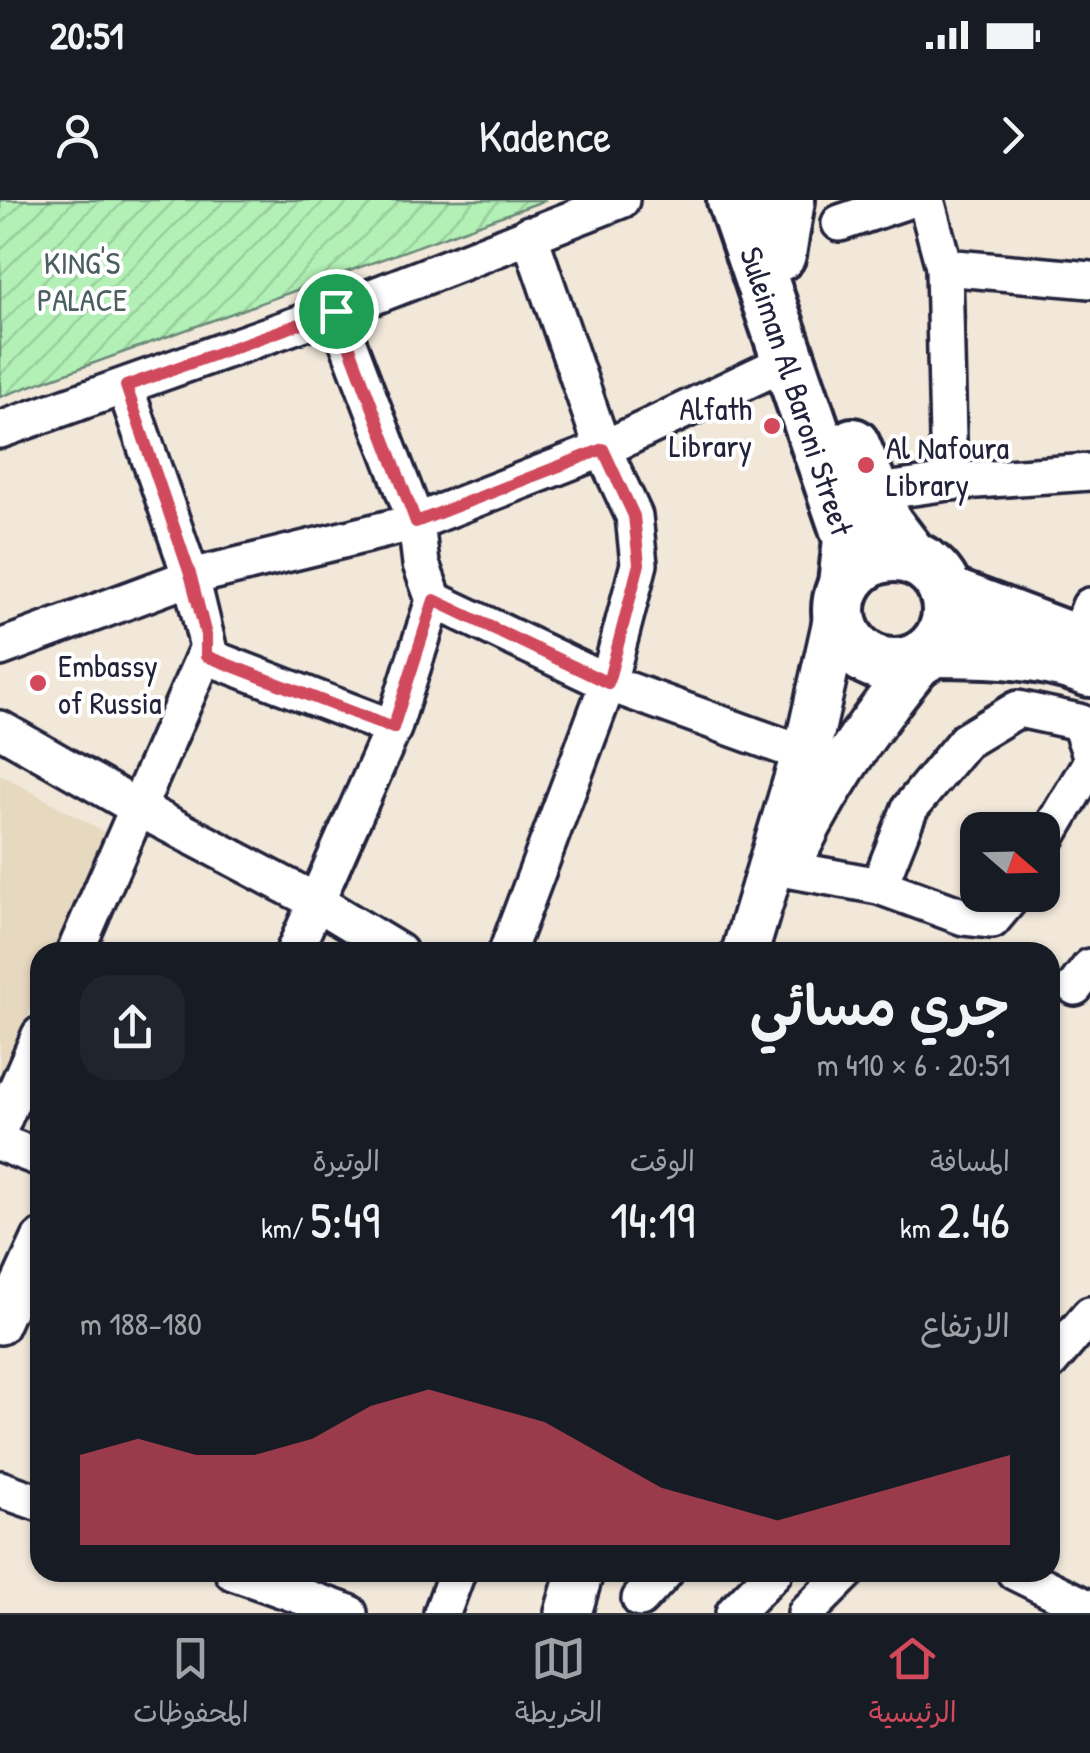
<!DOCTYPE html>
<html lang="ar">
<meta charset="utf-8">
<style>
:root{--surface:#171b24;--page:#20242c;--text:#f1f3f6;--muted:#9ea1a6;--line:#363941;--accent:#d1495b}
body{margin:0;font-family:"Patrick Hand","Playpen Sans Arabic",sans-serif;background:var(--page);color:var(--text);direction:rtl;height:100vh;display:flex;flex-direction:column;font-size:38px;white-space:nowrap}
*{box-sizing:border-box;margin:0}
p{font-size:32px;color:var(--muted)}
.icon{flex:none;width:55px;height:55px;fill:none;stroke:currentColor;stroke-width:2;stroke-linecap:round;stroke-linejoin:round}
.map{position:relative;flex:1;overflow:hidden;direction:ltr}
.panel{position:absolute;left:30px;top:742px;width:1030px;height:640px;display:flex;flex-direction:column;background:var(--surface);border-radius:30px;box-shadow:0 2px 8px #0004;direction:rtl}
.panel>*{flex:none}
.needle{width:65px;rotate:110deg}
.buttons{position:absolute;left:960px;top:612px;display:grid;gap:20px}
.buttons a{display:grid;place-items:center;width:100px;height:100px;border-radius:20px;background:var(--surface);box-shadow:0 2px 8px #0004;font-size:50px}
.pin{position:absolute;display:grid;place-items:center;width:85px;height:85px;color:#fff;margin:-42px;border:5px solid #fff;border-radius:50%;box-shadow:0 2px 10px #0007}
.round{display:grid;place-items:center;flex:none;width:105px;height:105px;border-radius:30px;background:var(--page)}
.head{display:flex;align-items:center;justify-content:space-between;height:170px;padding:0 50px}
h1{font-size:55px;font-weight:600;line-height:75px}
.figures{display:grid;grid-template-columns:repeat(3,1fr);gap:15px;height:170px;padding:10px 50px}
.figures div{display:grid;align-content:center}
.figures b{font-size:50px;font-weight:600}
.figures small{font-size:28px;font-weight:400}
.figures p{font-size:28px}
.chart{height:280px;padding:20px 50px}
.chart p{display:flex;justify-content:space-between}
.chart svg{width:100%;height:180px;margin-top:10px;fill:var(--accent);opacity:.7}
.status{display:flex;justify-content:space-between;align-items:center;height:70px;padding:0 50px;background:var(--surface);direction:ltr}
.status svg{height:28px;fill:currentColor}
header{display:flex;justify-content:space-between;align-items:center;height:130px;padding:0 50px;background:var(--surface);font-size:45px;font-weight:600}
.dock{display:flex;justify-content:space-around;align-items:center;height:140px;border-top:2px solid var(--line);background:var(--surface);font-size:28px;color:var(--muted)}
.dock a{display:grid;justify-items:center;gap:5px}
.dock .active{color:var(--accent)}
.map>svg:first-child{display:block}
.built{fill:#e7d8c0}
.garden{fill:url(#garden-furrows);stroke:#6a8978;stroke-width:2.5}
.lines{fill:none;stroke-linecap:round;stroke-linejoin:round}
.minor-casing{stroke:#22223b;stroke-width:42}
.major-casing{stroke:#22223b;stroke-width:52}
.highway-casing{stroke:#22223b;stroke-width:60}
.minor{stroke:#fff;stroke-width:35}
.major{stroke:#fff;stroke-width:45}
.highway{stroke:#fff;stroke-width:52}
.route-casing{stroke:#fff;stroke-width:20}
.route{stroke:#d1495b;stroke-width:12}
.poi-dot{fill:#d1495b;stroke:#fff;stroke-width:4}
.labels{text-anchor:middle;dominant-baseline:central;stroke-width:8;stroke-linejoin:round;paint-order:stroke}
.park-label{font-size:32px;fill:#4d6060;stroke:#fff}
.street-label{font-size:32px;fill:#22223b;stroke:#fff}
.poi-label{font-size:32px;fill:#22223b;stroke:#fff;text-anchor:start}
</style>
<div class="status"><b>20:51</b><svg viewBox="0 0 49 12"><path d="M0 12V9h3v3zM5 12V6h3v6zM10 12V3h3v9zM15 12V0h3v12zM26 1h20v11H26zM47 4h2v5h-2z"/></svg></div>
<header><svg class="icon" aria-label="forward" viewBox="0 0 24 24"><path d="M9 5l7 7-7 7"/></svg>Kadence<svg class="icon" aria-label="person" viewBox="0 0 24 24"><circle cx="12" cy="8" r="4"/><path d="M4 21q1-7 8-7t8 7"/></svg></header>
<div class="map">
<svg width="1090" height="1413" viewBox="0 0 1090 1413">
<defs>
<pattern id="garden-furrows" width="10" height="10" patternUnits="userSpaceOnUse" patternTransform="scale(2.5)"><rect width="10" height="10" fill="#b2f0b6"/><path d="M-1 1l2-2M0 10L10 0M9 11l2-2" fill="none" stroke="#99ce9d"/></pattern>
</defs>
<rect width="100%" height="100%" fill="#f1e8da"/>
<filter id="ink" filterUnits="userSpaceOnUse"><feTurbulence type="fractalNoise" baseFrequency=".01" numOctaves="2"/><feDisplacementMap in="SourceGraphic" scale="20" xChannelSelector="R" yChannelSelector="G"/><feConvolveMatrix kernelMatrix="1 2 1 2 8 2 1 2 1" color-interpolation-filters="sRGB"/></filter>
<g filter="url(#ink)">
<path class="built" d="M 0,574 L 106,633 L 55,752 L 40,752 L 40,788 L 0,881 Z"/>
<path class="garden" d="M 0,0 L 546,0 L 0,197 Z"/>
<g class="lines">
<defs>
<g id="minor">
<path d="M 926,0 L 944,67 L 949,282"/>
<path d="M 840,23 L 908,0"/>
<path d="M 944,67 L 1090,80"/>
<path d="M 0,230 L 336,111 L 621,0"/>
<path d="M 871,293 L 949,282 L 1090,272"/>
<path d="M 434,400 L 608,483 L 804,554"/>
<path d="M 0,448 L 191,377 L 416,322 L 603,249 L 788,161"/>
<path d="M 206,456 L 393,528"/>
<path d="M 1074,463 L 1076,442 L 1090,406"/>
<path d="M 0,529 L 138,608 L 315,701 L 399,752"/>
<path d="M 1042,645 L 1090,564"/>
<path d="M 787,669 L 879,686 L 964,717 L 992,720 L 1013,695"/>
<path d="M 879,686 L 910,608 L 965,541 L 1018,509 L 1079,522 L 1090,552"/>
<path d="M 75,752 L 208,447 L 191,377 L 125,187"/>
<path d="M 294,752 L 393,528 L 434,400 L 421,364 L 416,322 L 336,111"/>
<path d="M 507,752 L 608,483 L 639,364 L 634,316 L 603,249 L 529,34"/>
<path d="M 1075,787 L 1090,767"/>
<path d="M 0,927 L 40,835"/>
<path d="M 0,943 L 40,958"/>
<path d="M 0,1126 L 40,1039"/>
<path d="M 1050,1162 L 1090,1115"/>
<path d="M 0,1289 L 40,1303"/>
<path d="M 233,1372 L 349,1413"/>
<path d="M 1015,1372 L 1090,1409"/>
<path d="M 640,1399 L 665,1372"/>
<path d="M 442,1413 L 457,1372"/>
<path d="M 734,1413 L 774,1372"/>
<path d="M 806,1413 L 847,1372"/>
</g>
<g id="major">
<path d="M 795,651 C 829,580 873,518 923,458"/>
<path d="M 745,752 L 811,533 L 838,412"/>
<path d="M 568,1413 L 580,1372"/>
</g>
<g id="highway">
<path d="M 734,0 L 850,339 L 845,384"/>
<path d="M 779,54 L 788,0"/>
<path d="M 853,245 L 886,324 L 912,358"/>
<circle cx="894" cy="410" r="55"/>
<path d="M 946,393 L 1074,441"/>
<path d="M 933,450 C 984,450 1042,451 1090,470"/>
</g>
</defs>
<use href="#minor" class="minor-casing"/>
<use href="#major" class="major-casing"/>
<use href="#highway" class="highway-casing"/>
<use href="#minor" class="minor"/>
<use href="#major" class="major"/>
<use href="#highway" class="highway"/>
</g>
</g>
<g class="lines" filter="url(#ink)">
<defs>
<path id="route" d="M 336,111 L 416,322 L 603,249 L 634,316 L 639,364 L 608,483 L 434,400 L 393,528 L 206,456 L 206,435 L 191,377 L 126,186 Z"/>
</defs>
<use href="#route" class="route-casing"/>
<use href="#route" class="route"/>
</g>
<g class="poi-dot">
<circle cx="772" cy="226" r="10"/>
<circle cx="866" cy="265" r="10"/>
<circle cx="38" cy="483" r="10"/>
</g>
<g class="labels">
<g class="park-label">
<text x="82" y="62">KING'S<tspan x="82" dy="37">PALACE</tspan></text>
</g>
<g class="street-label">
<text transform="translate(797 191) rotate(72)">Suleiman Al Baroni Street</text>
</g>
<g class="poi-label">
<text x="752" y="208" text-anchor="end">Alfath<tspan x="752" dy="37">Library</tspan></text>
<text x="886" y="247">Al Nafoura<tspan x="886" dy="37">Library</tspan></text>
<text x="58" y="465">Embassy<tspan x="58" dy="37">of Russia</tspan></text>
</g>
</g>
</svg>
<div class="buttons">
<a><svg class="needle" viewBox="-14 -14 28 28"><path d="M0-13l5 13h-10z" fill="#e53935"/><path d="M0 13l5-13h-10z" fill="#9ea1a6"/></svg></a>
</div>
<div class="pin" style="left:336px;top:111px;background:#1e9e55"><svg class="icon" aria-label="arrive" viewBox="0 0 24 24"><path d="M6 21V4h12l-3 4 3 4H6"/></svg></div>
<section class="panel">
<div class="head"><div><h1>جري مسائي</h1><p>20:51 · 6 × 410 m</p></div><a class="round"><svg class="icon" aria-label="share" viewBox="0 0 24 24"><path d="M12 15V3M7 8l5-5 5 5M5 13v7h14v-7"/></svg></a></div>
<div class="figures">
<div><p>المسافة</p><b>2.46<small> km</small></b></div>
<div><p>الوقت</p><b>14:19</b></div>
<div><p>الوتيرة</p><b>5:49<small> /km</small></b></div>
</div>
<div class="chart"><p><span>الارتفاع</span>180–188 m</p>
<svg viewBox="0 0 160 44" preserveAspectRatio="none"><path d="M0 44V22L10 18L20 22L30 22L40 18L50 10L60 6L70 10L80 14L90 22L100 30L110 34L120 38L130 34L140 30L150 26L160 22V44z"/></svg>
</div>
</section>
</div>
<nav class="dock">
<a class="active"><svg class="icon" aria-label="home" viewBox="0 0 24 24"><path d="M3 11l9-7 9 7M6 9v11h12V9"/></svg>الرئيسية</a>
<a><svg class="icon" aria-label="map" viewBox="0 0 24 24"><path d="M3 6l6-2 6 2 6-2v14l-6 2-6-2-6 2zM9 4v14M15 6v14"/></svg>الخريطة</a>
<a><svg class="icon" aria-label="saved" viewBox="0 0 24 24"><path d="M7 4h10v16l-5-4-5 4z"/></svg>المحفوظات</a>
</nav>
